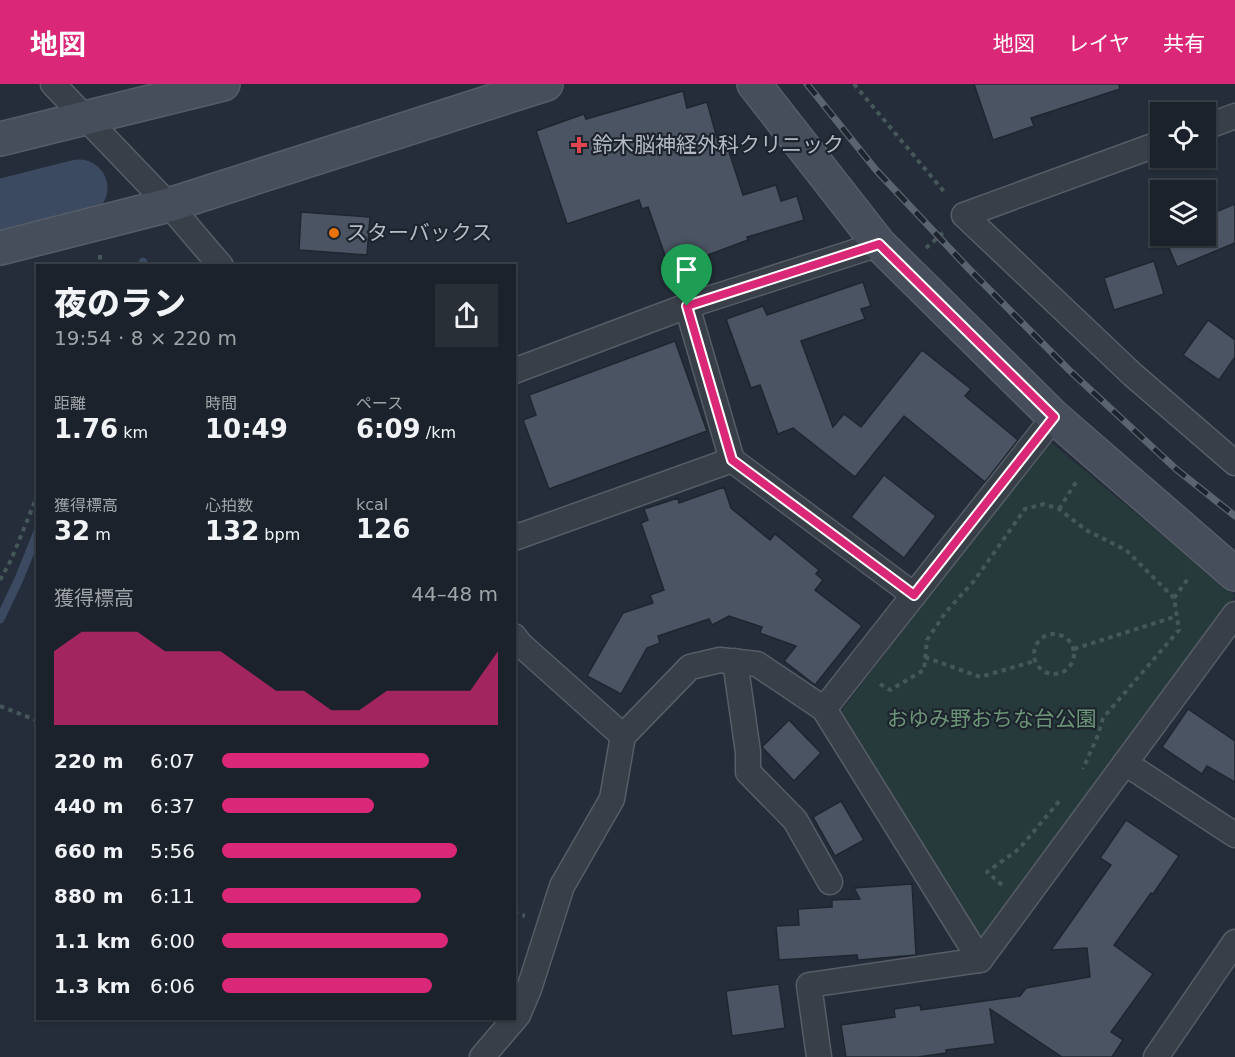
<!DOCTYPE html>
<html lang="ja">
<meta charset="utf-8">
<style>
:root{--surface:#1b222b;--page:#282f37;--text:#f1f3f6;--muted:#a0a4a9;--line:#393f47;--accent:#db2777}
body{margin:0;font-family:"DejaVu Sans","Noto Sans JP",sans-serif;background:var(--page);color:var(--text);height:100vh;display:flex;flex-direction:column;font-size:22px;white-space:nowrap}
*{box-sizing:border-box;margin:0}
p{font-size:20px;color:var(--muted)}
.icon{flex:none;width:33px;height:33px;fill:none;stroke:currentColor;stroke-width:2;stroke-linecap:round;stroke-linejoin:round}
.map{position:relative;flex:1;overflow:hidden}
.drawer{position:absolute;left:36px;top:180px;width:480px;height:756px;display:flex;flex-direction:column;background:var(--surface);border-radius:0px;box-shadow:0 2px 4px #0004,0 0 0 2px var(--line)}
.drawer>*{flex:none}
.fabs{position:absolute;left:1150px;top:18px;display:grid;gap:12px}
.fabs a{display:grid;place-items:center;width:66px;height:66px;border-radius:0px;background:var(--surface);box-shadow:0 2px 4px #0004,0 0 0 2px var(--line);font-size:30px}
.pin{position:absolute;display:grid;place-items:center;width:51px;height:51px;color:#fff;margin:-62px -26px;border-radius:50% 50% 50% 0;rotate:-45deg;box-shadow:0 0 6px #0007}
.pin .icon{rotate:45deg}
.round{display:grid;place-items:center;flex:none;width:63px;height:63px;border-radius:0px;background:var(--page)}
.overview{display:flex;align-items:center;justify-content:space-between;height:102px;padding:0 18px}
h1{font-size:33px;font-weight:800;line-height:45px}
.stats{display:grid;grid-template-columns:repeat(3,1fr);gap:9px;height:102px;padding:6px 18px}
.stats div{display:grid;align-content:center}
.stats b{font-size:26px;font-weight:800}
.stats small{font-size:16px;font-weight:400}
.stats p{font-size:16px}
.chart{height:168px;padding:12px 18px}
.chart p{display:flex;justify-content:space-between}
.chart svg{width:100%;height:108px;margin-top:6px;fill:var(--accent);opacity:.7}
ul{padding:0 18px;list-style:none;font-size:20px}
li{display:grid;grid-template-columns:96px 72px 1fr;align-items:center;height:45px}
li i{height:15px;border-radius:8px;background:var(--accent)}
header{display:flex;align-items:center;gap:36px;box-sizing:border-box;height:84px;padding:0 30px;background:var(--accent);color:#fff}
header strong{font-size:28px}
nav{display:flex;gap:33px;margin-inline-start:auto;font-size:21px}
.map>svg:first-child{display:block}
.green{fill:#273a3b}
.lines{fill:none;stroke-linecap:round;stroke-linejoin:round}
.stream{stroke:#3b4a61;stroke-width:9}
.river{stroke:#3b4a61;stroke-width:57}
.building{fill:#4b5463;stroke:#1f2630;stroke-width:1.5}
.street-casing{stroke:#565d67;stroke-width:27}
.secondary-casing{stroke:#565d67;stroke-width:36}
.path{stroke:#465759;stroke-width:4;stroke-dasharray:4.5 4.5;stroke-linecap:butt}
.street{stroke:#383f49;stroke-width:24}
.secondary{stroke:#464e5c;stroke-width:33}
.rail-casing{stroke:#5a6370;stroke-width:7}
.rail{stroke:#1d242e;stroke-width:4.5;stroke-dasharray:14;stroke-linecap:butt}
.route-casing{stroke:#fff;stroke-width:12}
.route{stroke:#db2777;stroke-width:8}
.health-dot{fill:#e0444e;stroke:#1d242e;stroke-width:2}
.food-dot{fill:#e8710a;stroke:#1d242e;stroke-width:2}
.labels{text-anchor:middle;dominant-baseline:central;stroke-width:4.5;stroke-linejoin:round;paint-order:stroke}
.poi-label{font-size:21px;fill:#b3bac5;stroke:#1d242e;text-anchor:start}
.park-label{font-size:21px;fill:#6c9476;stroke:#1d242e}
</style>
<header>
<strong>地図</strong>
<nav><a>地図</a><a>レイヤ</a><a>共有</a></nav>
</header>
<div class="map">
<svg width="1235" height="973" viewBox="0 0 1235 973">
<rect width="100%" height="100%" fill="#242d39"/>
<path class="green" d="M 1049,357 L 1235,512 L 983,860 L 841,627 Z"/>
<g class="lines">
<g class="stream">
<path d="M 142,182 L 143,178"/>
<path d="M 0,535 L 19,495 L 38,448"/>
</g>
<path class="river" d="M 0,124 L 79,104"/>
</g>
<g class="building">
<path d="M 974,0 L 1119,0 L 1120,5 L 1031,34 L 1034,42 L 993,56 Z"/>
<path d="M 683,7 L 687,24 L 707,18 L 717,54 L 724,52 L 743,111 L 776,101 L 781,117 L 797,112 L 804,136 L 747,153 L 748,156 L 708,171 L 710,177 L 686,185 L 682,175 L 668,180 L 648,123 L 642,125 L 639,116 L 567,140 L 536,47 L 584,30 L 586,35 Z"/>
<path d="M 1235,120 L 1235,159 L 1177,183 L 1164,152 L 1206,152 L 1206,132 Z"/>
<path d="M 301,128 L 370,133 L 367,171 L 299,166 Z"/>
<path d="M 1154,177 L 1164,210 L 1114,226 L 1104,194 Z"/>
<path d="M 863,198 L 871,222 L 861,225 L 865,235 L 801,257 L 833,343 L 844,330 L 861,343 L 922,266 L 971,305 L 965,312 L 1018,356 L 985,398 L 904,332 L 855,393 L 793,344 L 778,350 L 760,301 L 751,304 L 726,235 L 763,222 L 767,231 Z"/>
<path d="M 1208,236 L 1235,256 L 1235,273 L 1219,296 L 1183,271 Z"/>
<path d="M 675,257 L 707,347 L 549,405 L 523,336 L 536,331 L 529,311 Z"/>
<path d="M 884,391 L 936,432 L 904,474 L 851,433 Z"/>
<path d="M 724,403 L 731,424 L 770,456 L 775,450 L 819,486 L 816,490 L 823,496 L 815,506 L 862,542 L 815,601 L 784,577 L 796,562 L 760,549 L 762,543 L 729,532 L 712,541 L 709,535 L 658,552 L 660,559 L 647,564 L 621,610 L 587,592 L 623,529 L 653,519 L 650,511 L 664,506 L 641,439 L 648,436 L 644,425 L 678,414 L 679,419 Z"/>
<path d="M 1188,625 L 1235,657 L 1235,698 L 1207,682 L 1202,690 L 1162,663 Z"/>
<path d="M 789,636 L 821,669 L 794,697 L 762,663 Z"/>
<path d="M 841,717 L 864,756 L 835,772 L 813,733 Z"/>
<path d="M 1126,736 L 1179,772 L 1153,810 L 1151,809 L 1114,861 L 1153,890 L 1111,948 L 1123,956 L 1112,973 L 1062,973 L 990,925 L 995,960 L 946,966 L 946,969 L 918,973 L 846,973 L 841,941 L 895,933 L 894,925 L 920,921 L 921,926 L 1020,912 L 1026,904 L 1090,893 L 1087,864 L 1051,866 L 1111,781 L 1100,774 Z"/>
<path d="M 912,800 L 916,871 L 858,876 L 857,871 L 779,876 L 776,842 L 799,841 L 798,825 L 832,823 L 832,816 L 860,815 L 854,804 Z"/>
<path d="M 779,900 L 785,944 L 732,952 L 726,907 Z"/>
</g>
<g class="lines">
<defs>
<g id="street">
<path d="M 53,0 L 169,121 L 221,182"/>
<path d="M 1206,43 L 1235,32"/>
<path d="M 1161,59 L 964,131 L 1133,291 L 1235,379"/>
<path d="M 687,222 L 732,376 L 914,511"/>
<path d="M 514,287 L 687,222 L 879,160"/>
<path d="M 514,454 L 732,376"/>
<path d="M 514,552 L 520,560 L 623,652"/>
<path d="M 735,577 L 748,668 L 748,688 L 795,736 L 830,798"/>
<path d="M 824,625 L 1054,333"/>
<path d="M 1125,679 L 1235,751"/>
<path d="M 482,973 L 518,931 L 529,905 L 562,802 L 612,715 L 623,652 L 690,583 L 720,576 L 757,580 L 824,625 L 980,876"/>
<path d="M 819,973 L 809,901 L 980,876 L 1235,530"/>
<path d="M 1156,973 L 1235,858"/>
</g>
<g id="secondary">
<path d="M 754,0 L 879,160 L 1054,333 L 1235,490"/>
<path d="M 0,55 L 223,0"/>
<path d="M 0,164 L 169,121 L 546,0"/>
</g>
</defs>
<use href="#street" class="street-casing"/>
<use href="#secondary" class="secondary-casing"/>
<g class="path">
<path d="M 854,0 L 946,110"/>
<path d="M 926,164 L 943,149"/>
<path d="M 100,171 L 100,182"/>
<path d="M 1059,425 L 1078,395"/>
<path d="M 0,496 L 11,476 L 38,410"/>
<path d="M 1174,514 L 1190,492"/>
<circle cx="1054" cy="570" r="20"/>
<path d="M 1074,565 L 1177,532"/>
<path d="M 925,573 L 980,593 L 1035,577"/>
<path d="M 880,600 L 890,606 L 924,586 L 927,556 L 945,529 L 974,497 L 1025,425 L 1044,420 L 1059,425 L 1086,446 L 1126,466 L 1174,514 L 1179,546 L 1103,634 L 1098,651 L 1083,685"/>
<path d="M 0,622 L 38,637"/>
<path d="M 1002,801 L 987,788 L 1019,765 L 1061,715"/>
<path d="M 514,828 L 525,832"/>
</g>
<use href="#street" class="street"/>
<use href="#secondary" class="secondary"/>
<defs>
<path id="rail" d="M 807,0 L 876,86 L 969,185 L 1069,286 L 1176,385 L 1235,432"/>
</defs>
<use href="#rail" class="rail-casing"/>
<use href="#rail" class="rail"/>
</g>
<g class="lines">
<defs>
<path id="route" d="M 879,160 L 1054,333 L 914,511 L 732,376 L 687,222 Z"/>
</defs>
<use href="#route" class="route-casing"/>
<use href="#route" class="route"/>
</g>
<path class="health-dot" d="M576 52h6v6h6v6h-6v6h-6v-6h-6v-6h6z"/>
<circle class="food-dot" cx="334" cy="149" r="6"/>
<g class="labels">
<g class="poi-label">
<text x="592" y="61">鈴木脳神経外科クリニック</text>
<text x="346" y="149">スターバックス</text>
</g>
<g class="park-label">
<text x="992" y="635">おゆみ野おちな台公園</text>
</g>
</g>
</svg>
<div class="fabs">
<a><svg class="icon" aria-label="locate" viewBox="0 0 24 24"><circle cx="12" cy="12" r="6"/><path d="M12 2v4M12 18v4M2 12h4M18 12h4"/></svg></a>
<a><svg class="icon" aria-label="layers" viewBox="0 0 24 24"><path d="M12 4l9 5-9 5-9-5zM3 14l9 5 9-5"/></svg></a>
</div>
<div class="pin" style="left:687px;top:222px;background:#1e9e55"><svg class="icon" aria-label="arrive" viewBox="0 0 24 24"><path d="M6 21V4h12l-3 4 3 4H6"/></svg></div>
<section class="drawer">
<div class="overview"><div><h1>夜のラン</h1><p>19:54 · 8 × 220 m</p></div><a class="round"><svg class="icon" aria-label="share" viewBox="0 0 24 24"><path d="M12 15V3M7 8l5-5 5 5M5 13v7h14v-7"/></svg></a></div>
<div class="stats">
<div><p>距離</p><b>1.76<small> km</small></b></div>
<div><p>時間</p><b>10:49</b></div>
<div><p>ペース</p><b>6:09<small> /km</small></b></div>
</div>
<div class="stats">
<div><p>獲得標高</p><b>32<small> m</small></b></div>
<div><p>心拍数</p><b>132<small> bpm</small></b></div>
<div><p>kcal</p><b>126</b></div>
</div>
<div class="chart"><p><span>獲得標高</span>44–48 m</p>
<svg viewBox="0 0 160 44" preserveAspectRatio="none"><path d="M0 44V14L10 6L20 6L30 6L40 14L50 14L60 14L70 22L80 30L90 30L100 38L110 38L120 30L130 30L140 30L150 30L160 14V44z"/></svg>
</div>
<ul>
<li><b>220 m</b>6:07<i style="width:75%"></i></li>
<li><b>440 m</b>6:37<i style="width:55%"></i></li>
<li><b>660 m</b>5:56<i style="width:85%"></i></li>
<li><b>880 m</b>6:11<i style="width:72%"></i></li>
<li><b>1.1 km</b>6:00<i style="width:82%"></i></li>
<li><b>1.3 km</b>6:06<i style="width:76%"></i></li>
</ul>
</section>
</div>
